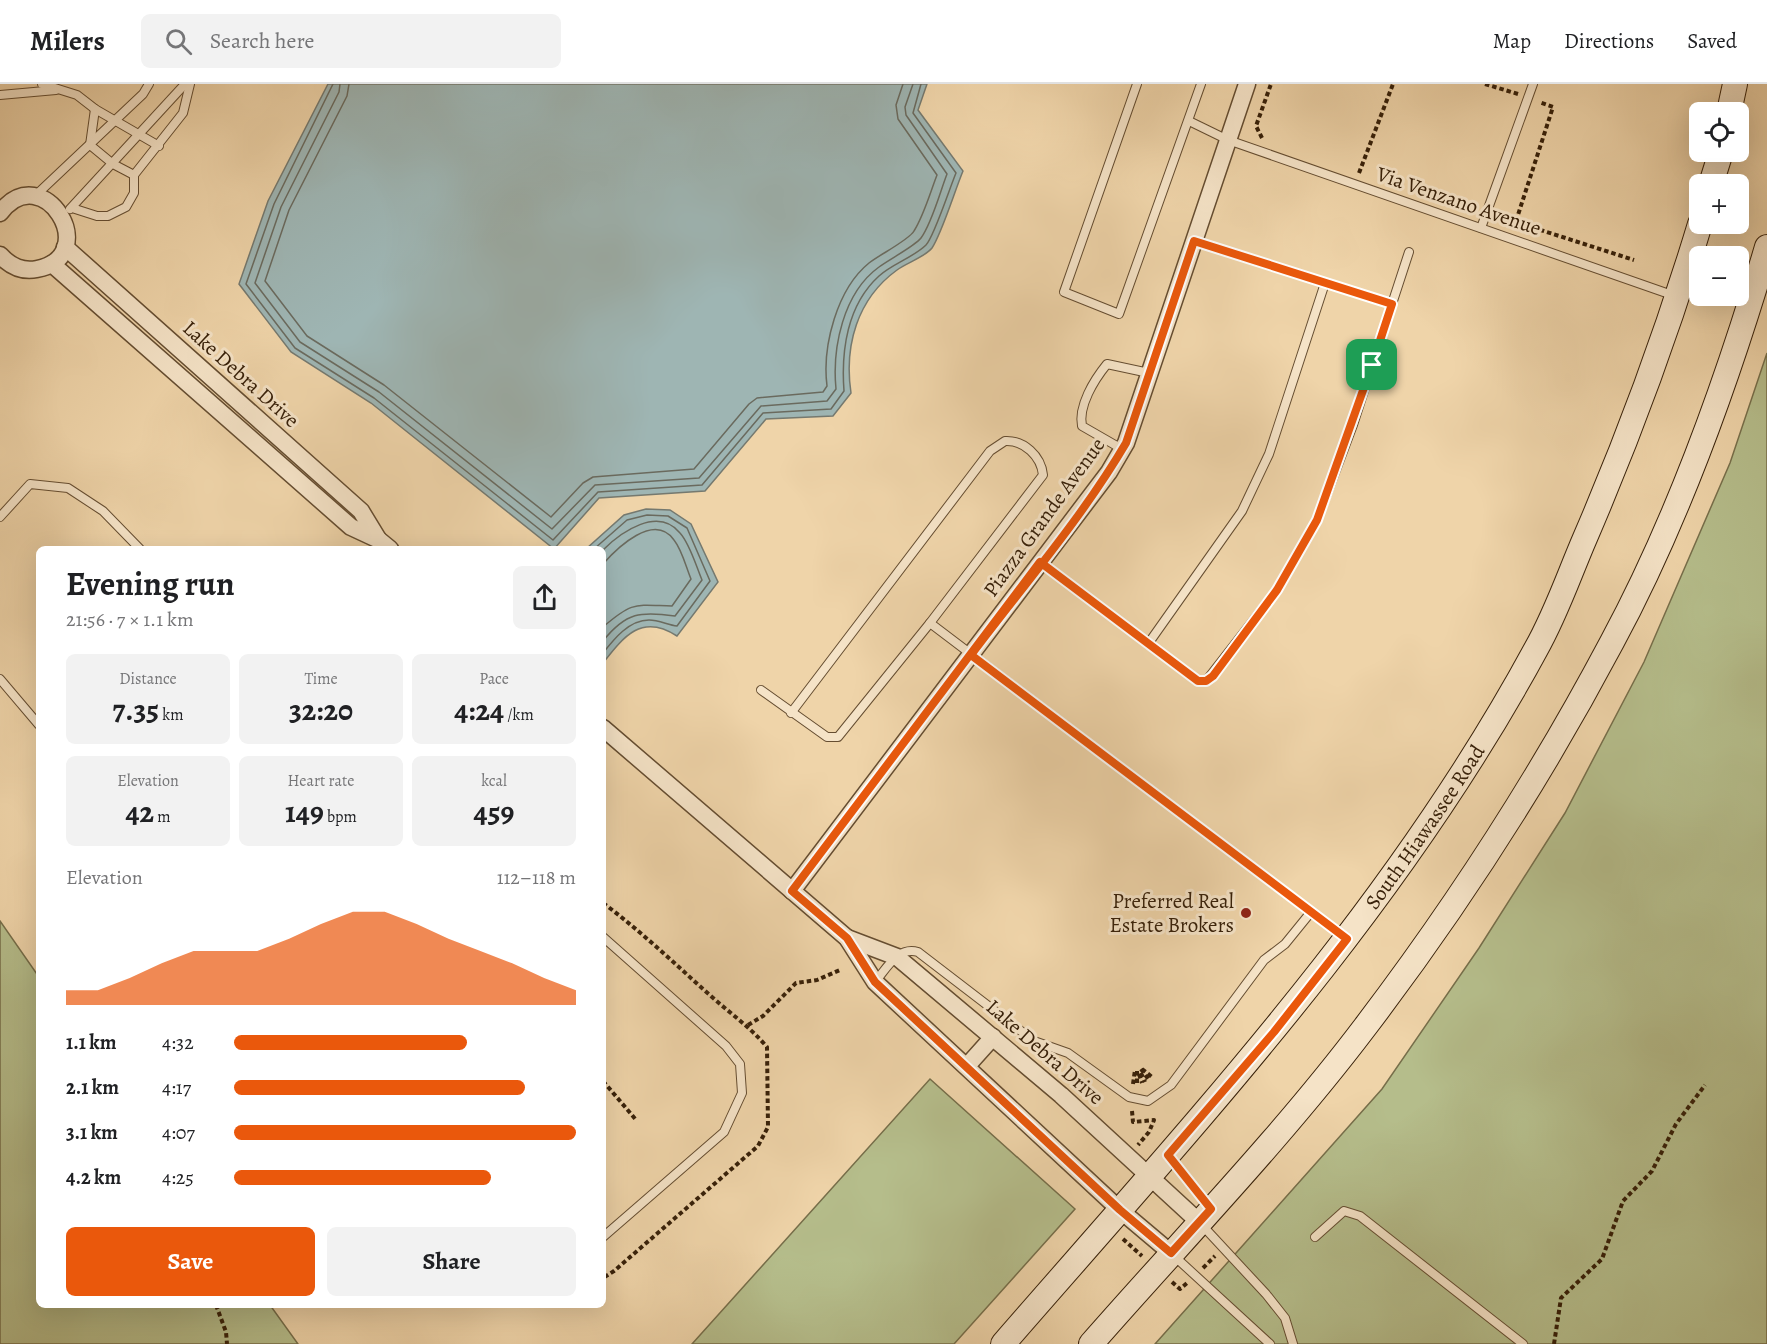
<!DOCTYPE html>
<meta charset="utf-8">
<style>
:root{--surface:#fff;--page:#f2f2f2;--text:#202124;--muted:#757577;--line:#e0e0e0;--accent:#ea580c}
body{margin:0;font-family:Alegreya,serif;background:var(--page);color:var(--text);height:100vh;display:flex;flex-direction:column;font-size:22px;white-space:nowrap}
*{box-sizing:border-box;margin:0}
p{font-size:20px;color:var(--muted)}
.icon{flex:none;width:33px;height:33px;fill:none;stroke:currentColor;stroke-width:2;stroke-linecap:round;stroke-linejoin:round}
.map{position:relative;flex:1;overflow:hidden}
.sheet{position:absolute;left:36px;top:462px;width:570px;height:762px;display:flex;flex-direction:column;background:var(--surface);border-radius:9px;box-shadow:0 6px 24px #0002}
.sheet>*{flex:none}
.tools{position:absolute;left:1689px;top:18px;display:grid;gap:12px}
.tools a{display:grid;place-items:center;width:60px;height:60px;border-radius:9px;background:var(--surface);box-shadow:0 6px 24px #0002;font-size:30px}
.pin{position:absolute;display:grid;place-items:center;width:51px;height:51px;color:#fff;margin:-26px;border-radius:12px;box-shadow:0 3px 9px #0006}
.round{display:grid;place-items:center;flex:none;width:63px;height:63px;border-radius:9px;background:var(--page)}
.overview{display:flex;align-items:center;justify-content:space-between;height:102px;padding:0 30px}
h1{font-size:33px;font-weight:600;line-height:45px}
.stats{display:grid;grid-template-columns:repeat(3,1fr);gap:9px;height:102px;padding:6px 30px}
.stats div{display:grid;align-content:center;border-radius:9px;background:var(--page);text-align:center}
.stats b{font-size:30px;font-weight:600}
.stats small{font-size:16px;font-weight:400}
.stats p{font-size:16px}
.chart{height:168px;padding:12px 30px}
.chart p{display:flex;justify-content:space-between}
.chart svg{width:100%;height:108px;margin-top:6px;fill:var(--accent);opacity:.7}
.button{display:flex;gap:12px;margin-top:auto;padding:12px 30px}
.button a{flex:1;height:69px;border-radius:9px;background:var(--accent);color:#fff;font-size:24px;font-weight:600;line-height:69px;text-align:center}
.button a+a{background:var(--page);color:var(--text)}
ul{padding:0 30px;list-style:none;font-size:20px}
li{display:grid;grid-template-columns:96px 72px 1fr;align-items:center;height:45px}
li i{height:15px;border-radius:8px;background:var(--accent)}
header{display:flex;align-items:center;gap:36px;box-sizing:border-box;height:84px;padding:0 30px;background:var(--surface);border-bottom:2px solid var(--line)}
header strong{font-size:28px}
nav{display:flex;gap:33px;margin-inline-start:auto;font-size:21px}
.search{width:420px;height:54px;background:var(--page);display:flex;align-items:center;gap:15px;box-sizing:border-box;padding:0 21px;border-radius:9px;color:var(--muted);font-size:22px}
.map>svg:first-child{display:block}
.green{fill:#b5bd8b;stroke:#766e4a;stroke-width:1.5}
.water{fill:#9eb5b3;stroke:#75796f;stroke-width:1.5}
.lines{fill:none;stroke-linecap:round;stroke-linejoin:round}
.shore{stroke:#6a6a5e;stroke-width:1.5}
.lane-casing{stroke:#654d31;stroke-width:10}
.street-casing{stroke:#654d31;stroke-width:19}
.secondary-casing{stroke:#372009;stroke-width:26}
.path{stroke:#372009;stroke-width:4;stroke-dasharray:4.5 3;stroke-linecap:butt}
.lane{stroke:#f5e3c7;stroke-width:8}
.street{stroke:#f5e3c7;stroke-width:16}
.secondary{stroke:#f5e3c7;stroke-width:24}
.route-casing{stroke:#fff;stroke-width:12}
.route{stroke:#ea580c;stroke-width:8}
.poi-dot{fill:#8f2418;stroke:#f5e3c7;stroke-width:2}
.labels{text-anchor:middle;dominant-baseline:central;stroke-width:6;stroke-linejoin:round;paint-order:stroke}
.street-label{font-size:21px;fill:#372009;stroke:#f5e3c7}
.poi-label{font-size:21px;fill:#372009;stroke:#f5e3c7;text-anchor:end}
</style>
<header>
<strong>Milers</strong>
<div class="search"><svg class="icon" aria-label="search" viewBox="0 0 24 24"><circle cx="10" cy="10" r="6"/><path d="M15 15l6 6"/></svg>Search here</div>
<nav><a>Map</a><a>Directions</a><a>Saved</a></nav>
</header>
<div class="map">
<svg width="1767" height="1260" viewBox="0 0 1767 1260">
<rect width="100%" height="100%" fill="#efd4a9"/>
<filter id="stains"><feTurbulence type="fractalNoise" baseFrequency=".00333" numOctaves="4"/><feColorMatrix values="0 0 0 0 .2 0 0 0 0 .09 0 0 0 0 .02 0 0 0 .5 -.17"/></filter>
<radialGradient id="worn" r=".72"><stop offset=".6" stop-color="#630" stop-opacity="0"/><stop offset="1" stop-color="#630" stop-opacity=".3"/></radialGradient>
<g class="green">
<path d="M 1767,269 L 1767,1260 L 1155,1260 L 1382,1005 L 1479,864 L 1565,729 L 1644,578 L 1730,379 Z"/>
<path d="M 0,837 L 39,893 L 39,1221 L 270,1221 L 298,1260 L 0,1260 Z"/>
<path d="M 930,995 L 1075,1125 L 954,1260 L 692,1260 Z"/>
</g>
<g class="water">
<path d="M 328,0 L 927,0 L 918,26 L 963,87 C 955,106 942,149 932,164 C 925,173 906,179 897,186 C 857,215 844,262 851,309 L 833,332 L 766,335 L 705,407 L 599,414 L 554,465 L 371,319 L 291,268 L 239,200 L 268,117 Z"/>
<path d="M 646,425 L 670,426 L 691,440 L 718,498 L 677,552 C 642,529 624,552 603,579 L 603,465 L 586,465 L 624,431 Z"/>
</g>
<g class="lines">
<g class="shore">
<path d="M 333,0 L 274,120 L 246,200 L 295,264 L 374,314 L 553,456 L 598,408 L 702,401 L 763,329 L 831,325 L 844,307 C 841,267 847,221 879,192 C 892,180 914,173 926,161 C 934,153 950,103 956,89 L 913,29 L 921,0"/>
<path d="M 340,0 L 339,8 L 281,123 L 255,199 L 300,258 L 379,308 L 552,445 L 595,401 L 699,394 L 761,322 L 827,317 L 836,305 C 832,264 843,209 879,183 C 888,176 915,162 921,154 C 932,139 940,108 947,90 L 906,31 L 905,23 L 913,0"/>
<path d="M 349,0 L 347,12 L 289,126 L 265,197 L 307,252 L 384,301 L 551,433 L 583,399 L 593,393 L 694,385 L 749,320 L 757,314 L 823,308 L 827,302 C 822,262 837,205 869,179 C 879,171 909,156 914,147 C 924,131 930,109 937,91 L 898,35 L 896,21 L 903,0"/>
<path d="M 594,465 L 627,436 L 647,431 L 668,432 L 687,444 L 710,497 L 677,542 C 668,541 659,536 649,536 C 629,536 614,555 603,569"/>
<path d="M 603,466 C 621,448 658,422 680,449 C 690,460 696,482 702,496 L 675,532 C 641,527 626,528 603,557"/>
<path d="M 603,480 C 617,464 654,428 674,456 C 682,466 686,483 691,495 L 672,522 C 635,521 633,517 603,543"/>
</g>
<defs>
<g id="lane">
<path d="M 42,0 L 77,11 L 95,25 L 159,62"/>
<path d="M 1137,0 L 1064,208 L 1119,230 L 1201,0"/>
<path d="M 0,11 L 56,6"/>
<path d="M 1189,37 L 1228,56 L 1675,212"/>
<path d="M 90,61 L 113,80 L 134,91"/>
<path d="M 90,61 L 95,25"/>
<path d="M 35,112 L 143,10 L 149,0"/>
<path d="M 72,124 L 97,132 L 108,132 L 126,123 L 134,109 L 134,91 L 183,29 L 190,0"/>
<path d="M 70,125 L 185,0"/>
<path d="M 1481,144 L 1533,0"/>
<path d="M 1392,220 L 1409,168"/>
<path d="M 1122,365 L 1082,342 C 1078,322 1094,296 1107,280 L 1149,289"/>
<path d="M 0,433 L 30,400 L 68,404 L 103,427 L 140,465"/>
<path d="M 1040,478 L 1198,597 L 1206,597 L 1277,506 L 1317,436 L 1353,341 L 1392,220 L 1194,157"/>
<path d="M 1148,560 L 1242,427 L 1269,370 L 1325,199"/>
<path d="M 0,595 L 39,641"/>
<path d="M 761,606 L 827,653 L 838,653 L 930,539 L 1344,853"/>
<path d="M 791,629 L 990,367 L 1005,357 C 1024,356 1041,372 1043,391 L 930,539"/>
<path d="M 603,853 L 726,962 L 740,980 L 742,1009 L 724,1048 L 603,1153"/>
<path d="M 875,898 C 887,884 898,862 918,868 L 1034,957 L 1068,969 L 1129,1013 L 1148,1017 L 1171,1001 L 1264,876 L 1285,860 L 1311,828"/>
<path d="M 1201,1140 L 1266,1210 L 1285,1234 L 1293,1260"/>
<path d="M 1315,1153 L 1344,1127 L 1360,1132 L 1523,1260"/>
<path d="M 1173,1171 L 1270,1260"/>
</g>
<g id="street">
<path d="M 0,129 C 43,72 104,172 37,185 C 22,188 10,182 0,171"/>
<path d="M 65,163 L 361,427 L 378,455"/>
<path d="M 52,180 L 351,443 L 379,456 L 390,465"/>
<path d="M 603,644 L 847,854 L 875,898 L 1120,1126 L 1171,1169"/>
<path d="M 792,807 L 1109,388 L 1126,359 L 1247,0"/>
<path d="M 847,854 L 897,873 L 1061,1011 L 1199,1138"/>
<path d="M 967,982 L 993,953"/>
</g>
<g id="secondary">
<path d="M 1729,28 L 1735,0"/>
<path d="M 1711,100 L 1721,68"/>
<path id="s1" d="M 1003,1260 C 1195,1039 1396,824 1536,565 C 1556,530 1569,491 1585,454 C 1629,352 1668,246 1700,140"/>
<path d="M 1091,1260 C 1183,1155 1281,1054 1365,943 C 1457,822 1541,692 1612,558 C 1678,436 1728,295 1767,163"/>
</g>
</defs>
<use href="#lane" class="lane-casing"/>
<use href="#street" class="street-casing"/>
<use href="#secondary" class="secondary-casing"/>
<g class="path">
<path d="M 1485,0 L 1518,10"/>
<path d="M 1262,54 L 1256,42 L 1271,0"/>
<path d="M 1359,89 L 1393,0"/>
<path d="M 1497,132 L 1634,176"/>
<path d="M 1516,137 L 1553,23 L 1539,18"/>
<path d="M 603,819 C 642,848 676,881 712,913 C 731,930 750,943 767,963 L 768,1043 L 758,1062 L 614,1187 L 603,1194"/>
<path d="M 748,941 L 763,932 L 796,899 L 817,896 L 840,886"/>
<path d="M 1141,985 L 1149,996"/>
<path d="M 1142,985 L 1152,993"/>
<path d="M 1137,987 L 1137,1000"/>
<path d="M 1141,989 L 1145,998"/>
<path d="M 1139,990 L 1142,999"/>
<path d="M 603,997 L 637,1037"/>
<path d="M 1133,1000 L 1135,986"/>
<path d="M 1132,1027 L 1133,1038 L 1154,1036 L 1149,1048 L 1138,1061"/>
<path d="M 1181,1088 L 1199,1110"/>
<path d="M 1123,1155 L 1142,1172"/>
<path d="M 1203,1184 L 1215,1172"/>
<path d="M 1172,1198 L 1180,1205 L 1187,1199"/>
<path d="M 216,1221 L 226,1248 L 227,1260"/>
<path d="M 451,1221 L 485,1221"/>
<path d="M 1554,1260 L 1561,1214 L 1602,1175 L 1623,1117 L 1652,1087 L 1676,1040 L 1705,1001"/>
</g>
<use href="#lane" class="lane"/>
<use href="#street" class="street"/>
<use href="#secondary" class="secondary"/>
</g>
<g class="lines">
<defs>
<path id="route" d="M 1372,281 L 1317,436 L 1277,506 L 1213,592 L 1206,597 L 1198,597 L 1040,478 L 792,807 L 847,854 L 875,898 L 1120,1126 L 1171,1169 L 1211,1125 L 1168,1071 L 1274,948 L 1347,855 L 971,571 C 1023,502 1082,434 1126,359 L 1194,157 L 1392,220 L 1372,281"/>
</defs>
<use href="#route" class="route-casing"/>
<use href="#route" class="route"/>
</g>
<circle class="poi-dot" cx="1246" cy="829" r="6"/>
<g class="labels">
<g class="street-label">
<text transform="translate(1459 117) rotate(19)">Via Venzano Avenue</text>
<text transform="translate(241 290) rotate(42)">Lake Debra Drive</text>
<text transform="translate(1044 433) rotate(-54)">Piazza Grande Avenue</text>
<text stroke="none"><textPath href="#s1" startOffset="668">South Hiawassee Road</textPath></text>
<text transform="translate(1045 968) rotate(41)">Lake Debra Drive</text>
</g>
<g class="poi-label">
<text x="1234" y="817">Preferred Real<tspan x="1234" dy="24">Estate Brokers</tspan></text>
</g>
</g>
<rect width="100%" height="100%" filter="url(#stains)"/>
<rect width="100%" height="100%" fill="url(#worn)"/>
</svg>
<div class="tools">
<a><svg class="icon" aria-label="locate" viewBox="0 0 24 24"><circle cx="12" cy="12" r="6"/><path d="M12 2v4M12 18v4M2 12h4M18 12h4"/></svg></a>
<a>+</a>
<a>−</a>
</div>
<div class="pin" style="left:1372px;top:281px;background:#1e9e55"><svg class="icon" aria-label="arrive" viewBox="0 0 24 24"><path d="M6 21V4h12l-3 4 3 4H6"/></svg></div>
<section class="sheet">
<div class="overview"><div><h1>Evening run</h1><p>21:56 · 7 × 1.1 km</p></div><a class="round"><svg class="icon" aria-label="share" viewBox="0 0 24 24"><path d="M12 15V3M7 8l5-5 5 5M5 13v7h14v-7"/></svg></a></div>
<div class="stats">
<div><p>Distance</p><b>7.35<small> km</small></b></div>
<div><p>Time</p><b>32:20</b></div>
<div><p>Pace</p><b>4:24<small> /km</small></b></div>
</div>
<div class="stats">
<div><p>Elevation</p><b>42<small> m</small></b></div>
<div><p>Heart rate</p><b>149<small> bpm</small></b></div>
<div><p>kcal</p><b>459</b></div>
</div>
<div class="chart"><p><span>Elevation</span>112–118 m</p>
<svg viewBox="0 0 160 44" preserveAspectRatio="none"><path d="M0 44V38L10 38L20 33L30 27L40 22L50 22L60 22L70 17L80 11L90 6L100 6L110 11L120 17L130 22L140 27L150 33L160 38V44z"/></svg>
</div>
<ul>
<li><b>1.1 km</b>4:32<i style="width:68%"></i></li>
<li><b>2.1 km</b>4:17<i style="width:85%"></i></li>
<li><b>3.1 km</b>4:07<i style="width:100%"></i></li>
<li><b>4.2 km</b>4:25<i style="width:75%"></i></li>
</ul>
<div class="button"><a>Save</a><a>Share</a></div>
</section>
</div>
